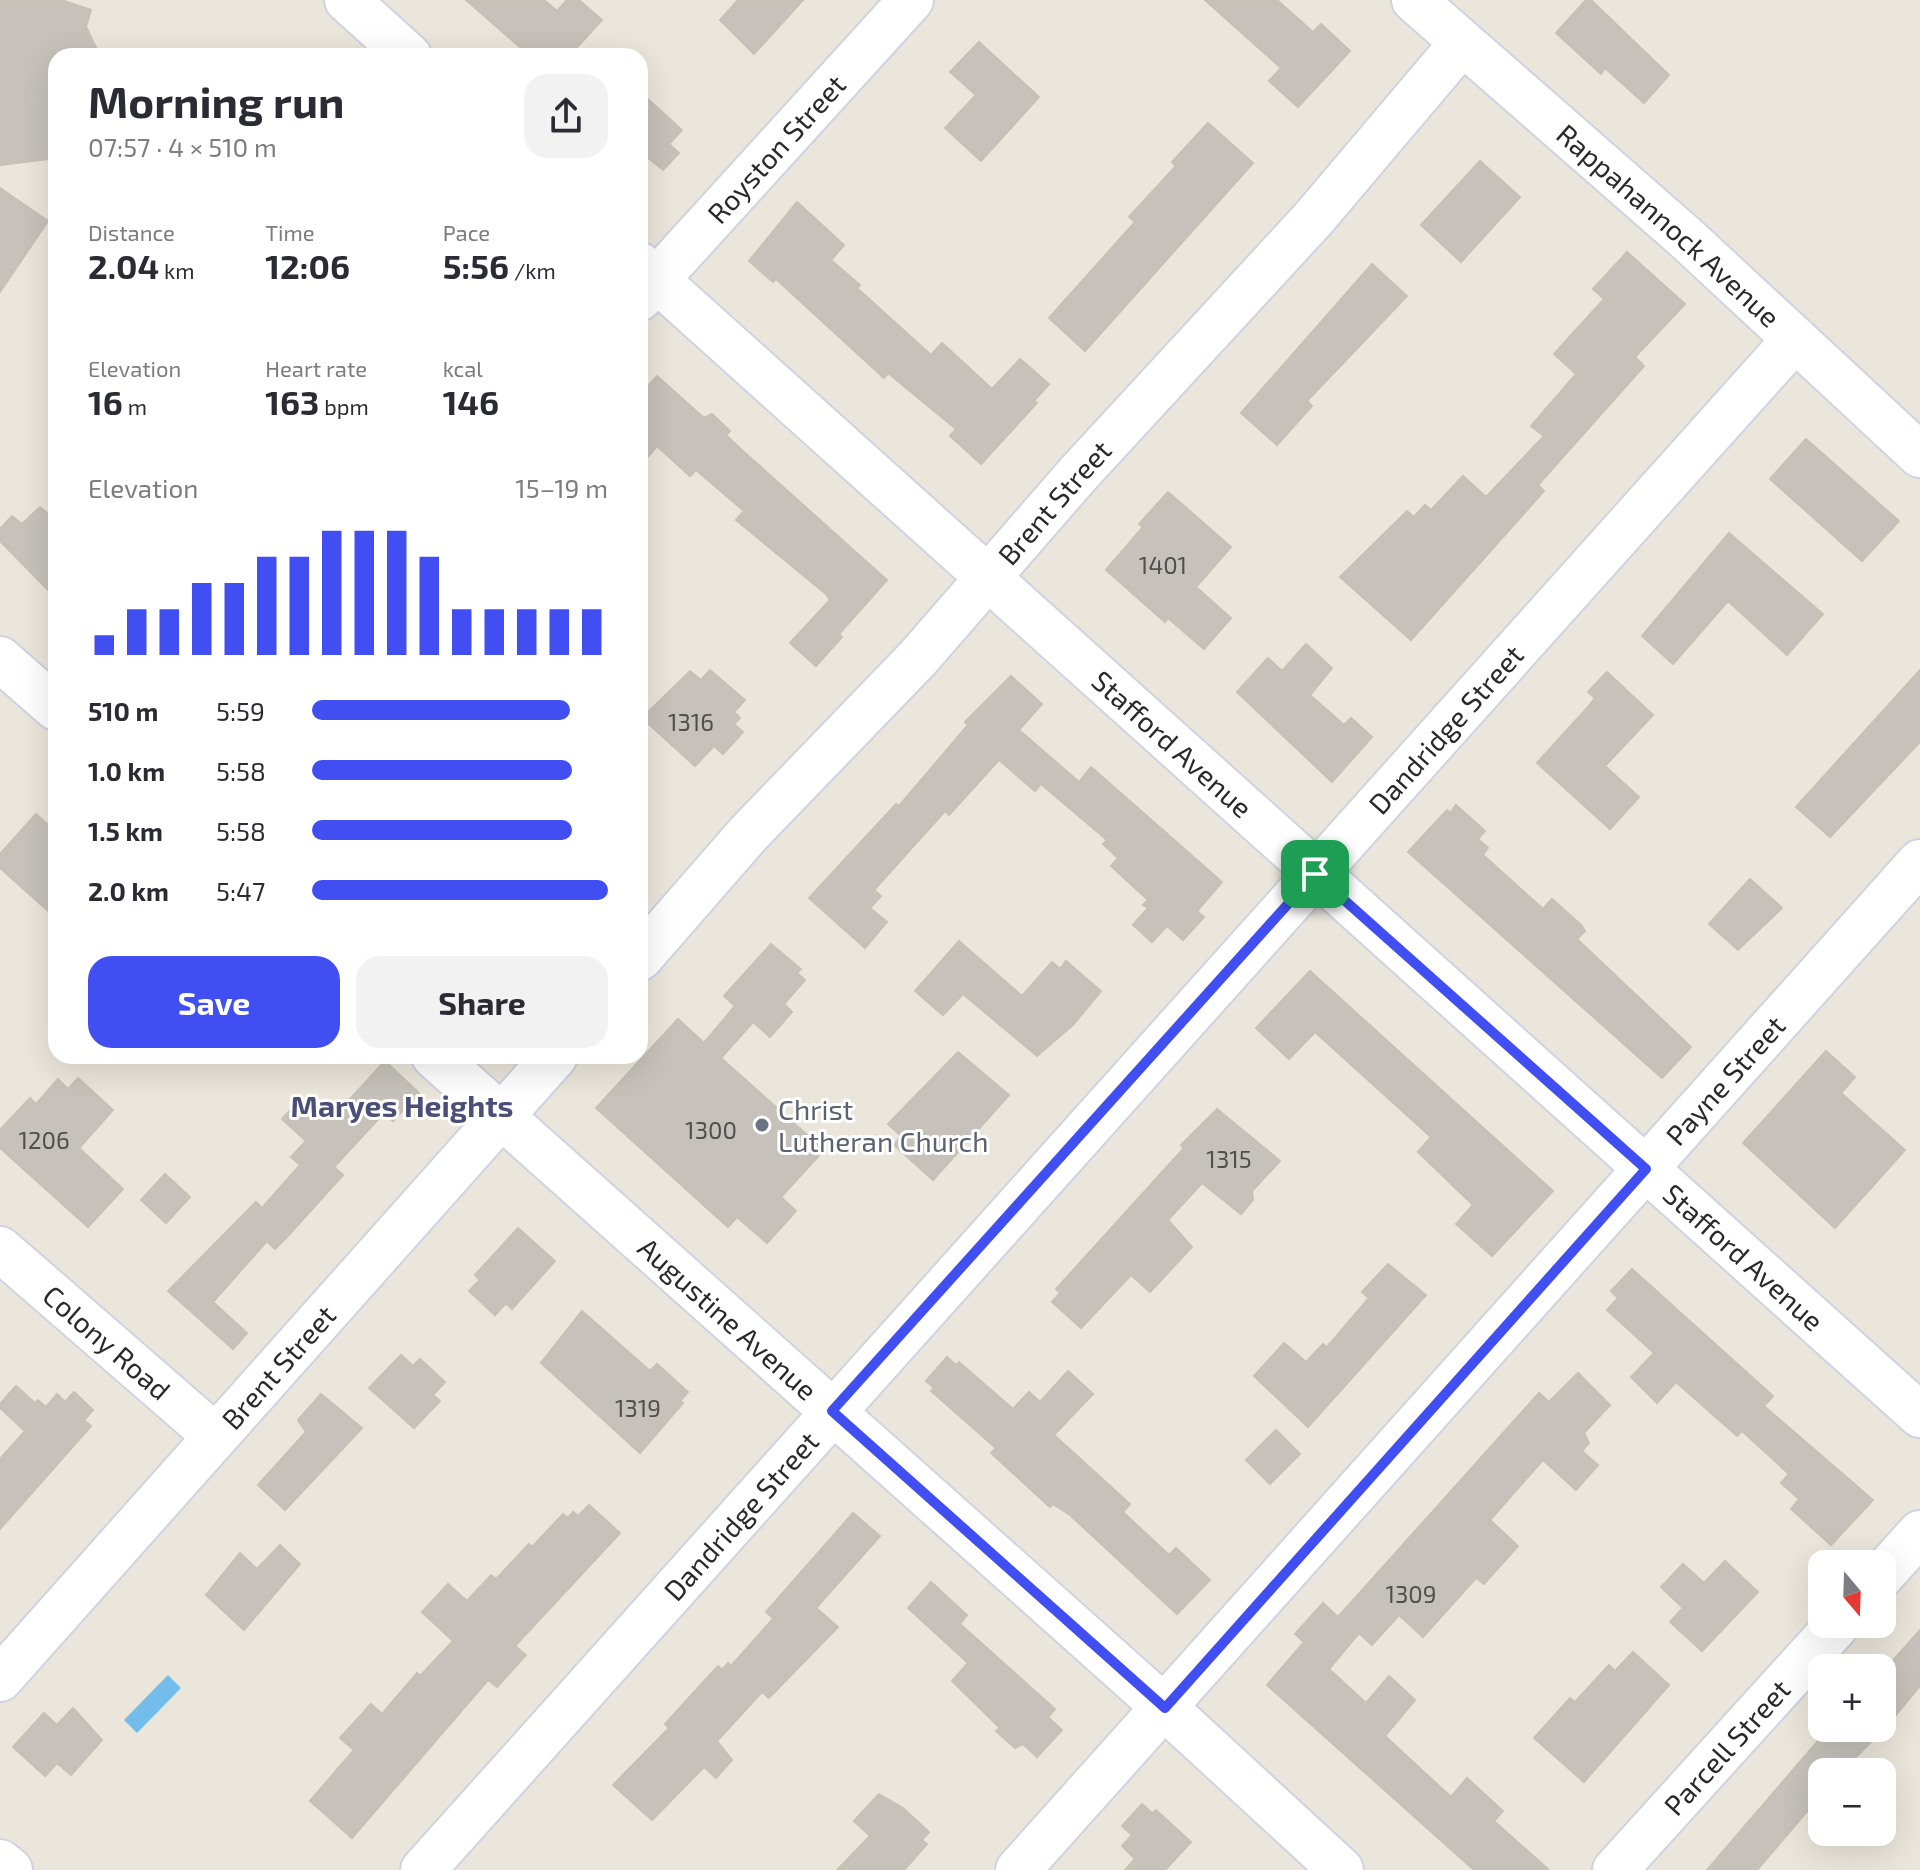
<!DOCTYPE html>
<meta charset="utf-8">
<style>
:root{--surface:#fff;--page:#f2f2f3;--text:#2b2b33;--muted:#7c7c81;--accent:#414ff2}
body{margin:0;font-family:"Exo 2",sans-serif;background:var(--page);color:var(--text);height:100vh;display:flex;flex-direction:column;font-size:30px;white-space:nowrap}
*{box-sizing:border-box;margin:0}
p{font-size:26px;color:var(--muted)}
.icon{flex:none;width:44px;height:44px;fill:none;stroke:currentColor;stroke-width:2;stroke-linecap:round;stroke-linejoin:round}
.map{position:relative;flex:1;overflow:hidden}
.drawer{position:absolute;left:48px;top:48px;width:600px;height:1016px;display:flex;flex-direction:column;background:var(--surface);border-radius:24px;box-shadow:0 8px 32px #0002}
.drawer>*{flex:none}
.needle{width:52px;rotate:161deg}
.fabs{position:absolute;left:1808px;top:1550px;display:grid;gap:16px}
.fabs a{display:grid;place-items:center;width:88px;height:88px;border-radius:16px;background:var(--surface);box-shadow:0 8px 32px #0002;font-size:40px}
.pin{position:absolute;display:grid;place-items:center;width:68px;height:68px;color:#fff;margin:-34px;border-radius:16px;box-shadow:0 4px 12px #0006}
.round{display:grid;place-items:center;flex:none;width:84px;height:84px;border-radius:24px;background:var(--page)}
.head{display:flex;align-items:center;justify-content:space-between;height:136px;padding:0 40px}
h1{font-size:44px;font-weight:700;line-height:60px}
.metrics{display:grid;grid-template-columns:repeat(3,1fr);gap:12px;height:136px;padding:8px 40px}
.metrics div{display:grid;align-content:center}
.metrics b{font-size:34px;font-weight:700}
.metrics small{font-size:22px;font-weight:400}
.metrics p{font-size:22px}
.chart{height:224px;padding:16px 40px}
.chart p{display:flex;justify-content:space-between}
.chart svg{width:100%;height:144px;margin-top:8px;stroke:var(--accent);stroke-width:6}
.cta{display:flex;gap:16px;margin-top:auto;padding:16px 40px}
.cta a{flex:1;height:92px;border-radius:24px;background:var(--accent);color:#fff;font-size:32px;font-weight:700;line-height:92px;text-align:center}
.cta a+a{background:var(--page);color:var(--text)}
ul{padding:0 40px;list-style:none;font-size:26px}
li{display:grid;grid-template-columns:128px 96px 1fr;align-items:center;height:60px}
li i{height:20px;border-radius:10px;background:var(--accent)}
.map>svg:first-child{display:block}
.water{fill:#72bde9}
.building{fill:#c6c2bb;stroke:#c6c1b5;stroke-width:2}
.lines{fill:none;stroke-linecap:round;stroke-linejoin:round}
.minor-casing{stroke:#d0d2e1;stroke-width:48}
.minor{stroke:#fff;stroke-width:44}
.route-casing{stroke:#fff;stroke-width:16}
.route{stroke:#414ff2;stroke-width:10}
.worship-dot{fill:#6b7280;stroke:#fff;stroke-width:3}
.labels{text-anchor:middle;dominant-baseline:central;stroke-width:6;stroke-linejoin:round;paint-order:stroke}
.number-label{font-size:24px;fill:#504f4e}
.street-label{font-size:28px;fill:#292929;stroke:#fff}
.worship-label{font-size:28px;fill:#5b616d;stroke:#fff;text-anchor:start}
.neighbourhood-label{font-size:30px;font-weight:bold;fill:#4b4f77;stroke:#fff}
</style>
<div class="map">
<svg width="1920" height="1870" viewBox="0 0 1920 1870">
<rect width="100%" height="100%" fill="#ebe6db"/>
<path class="water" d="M 168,1675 L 181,1688 L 137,1733 L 124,1720 Z"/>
<g class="building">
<path d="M 0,0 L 61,0 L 91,10 L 86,27 L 100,56 L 56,56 L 56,158 L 0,165 Z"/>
<path d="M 466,0 L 544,0 L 557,11 L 567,0 L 579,0 L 602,20 L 569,56 L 530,56 Z"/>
<path d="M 738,0 L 803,0 L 754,54 L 720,20 Z"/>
<path d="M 1205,0 L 1277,0 L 1313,32 L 1321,24 L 1350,51 L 1298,107 L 1269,81 L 1281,68 Z"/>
<path d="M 1586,0 L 1591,0 L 1669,75 L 1644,103 L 1605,68 L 1601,74 L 1556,33 Z"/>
<path d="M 979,42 L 1039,97 L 981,161 L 945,128 L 976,95 L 950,72 Z"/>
<path d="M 640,92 L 682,130 L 669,144 L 679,153 L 663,170 L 640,151 Z"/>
<path d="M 1208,123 L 1253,163 L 1085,351 L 1049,318 L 1135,222 L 1129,217 L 1176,166 L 1172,162 Z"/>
<path d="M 1480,161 L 1520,197 L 1461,262 L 1421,225 Z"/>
<path d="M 0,188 L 48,221 L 0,292 Z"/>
<path d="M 797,202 L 844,245 L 831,260 L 860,285 L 857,288 L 931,355 L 942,343 L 992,389 L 1020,359 L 1049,384 L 1034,401 L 1037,403 L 981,464 L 950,436 L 956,429 L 888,373 L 884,378 L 776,279 L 773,282 L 749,261 Z"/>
<path d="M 1627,252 L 1685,304 L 1635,357 L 1644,366 L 1538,485 L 1544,491 L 1411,640 L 1340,577 L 1407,511 L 1414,517 L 1425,505 L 1431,510 L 1463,476 L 1486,497 L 1544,436 L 1531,426 L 1576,374 L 1554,354 L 1604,299 L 1593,289 Z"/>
<path d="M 1372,264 L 1407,296 L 1307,401 L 1312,406 L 1277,445 L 1241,413 Z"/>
<path d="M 657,376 L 704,418 L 712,414 L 730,431 L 726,435 L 744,452 L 887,580 L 839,634 L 842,637 L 816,666 L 790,643 L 830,600 L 826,594 L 736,520 L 744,511 L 696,470 L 690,476 L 657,446 L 640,466 L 640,395 Z"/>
<path d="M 1806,439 L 1899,521 L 1862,561 L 1770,479 Z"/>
<path d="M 1168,492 L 1231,547 L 1196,587 L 1231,618 L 1204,649 L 1168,618 L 1165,622 L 1106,570 L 1143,527 L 1139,524 Z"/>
<path d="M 40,507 L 56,521 L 56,598 L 0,541 L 0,529 L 12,516 L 22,524 Z"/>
<path d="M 1729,533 L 1823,614 L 1787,655 L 1728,601 L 1673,664 L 1642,636 Z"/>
<path d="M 1306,644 L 1332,668 L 1310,695 L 1344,725 L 1351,718 L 1372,737 L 1332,782 L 1237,692 L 1268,658 L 1282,671 Z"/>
<path d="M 710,670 L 745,700 L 734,712 L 740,718 L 734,724 L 743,732 L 723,754 L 714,746 L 695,766 L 642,718 L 690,671 L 701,680 Z"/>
<path d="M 1920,670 L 1920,742 L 1830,837 L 1796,807 Z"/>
<path d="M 1607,672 L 1653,715 L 1605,766 L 1639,797 L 1610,829 L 1537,763 L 1588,707 L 1595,698 L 1588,692 Z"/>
<path d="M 1011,676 L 1042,704 L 1019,730 L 1079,782 L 1091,767 L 1222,882 L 1197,911 L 1204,917 L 1183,940 L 1167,926 L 1152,942 L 1133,925 L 1148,908 L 1143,905 L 1148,900 L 1111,866 L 1118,858 L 1103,844 L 1107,840 L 1041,784 L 1035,791 L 999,760 L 949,815 L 945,811 L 874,890 L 881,896 L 870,908 L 887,922 L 865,948 L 809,898 L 896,804 L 899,806 L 968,725 L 965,722 Z"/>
<path d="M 1456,805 L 1485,831 L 1478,839 L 1488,848 L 1483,855 L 1543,909 L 1552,899 L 1581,925 L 1585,931 L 1577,939 L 1691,1047 L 1662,1078 L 1408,852 L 1447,810 L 1450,813 Z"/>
<path d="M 36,814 L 56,832 L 56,918 L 0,868 L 0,854 Z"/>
<path d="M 1750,879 L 1782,908 L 1738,950 L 1709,924 Z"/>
<path d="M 959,941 L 1022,996 L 1052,962 L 1060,969 L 1066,961 L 1101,991 L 1073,1025 L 1037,1056 L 963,994 L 943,1015 L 915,991 Z"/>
<path d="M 771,944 L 801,969 L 797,973 L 805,980 L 784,1004 L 792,1012 L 770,1037 L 753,1022 L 721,1058 L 824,1150 L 781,1197 L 796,1211 L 767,1243 L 737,1217 L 728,1227 L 596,1108 L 678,1019 L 704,1043 L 735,1006 L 724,996 Z"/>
<path d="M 1310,971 L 1553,1191 L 1492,1256 L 1456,1224 L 1473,1205 L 1418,1152 L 1431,1137 L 1315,1032 L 1289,1059 L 1256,1028 Z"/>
<path d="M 1826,1051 L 1855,1077 L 1841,1093 L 1905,1150 L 1835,1228 L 1743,1143 Z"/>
<path d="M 958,1052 L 1009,1095 L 933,1180 L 894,1145 L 901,1136 L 888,1124 Z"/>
<path d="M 385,1061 L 419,1093 L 393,1121 L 384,1113 L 334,1167 L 343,1175 L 286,1238 L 275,1249 L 267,1241 L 213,1302 L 247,1333 L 233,1349 L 168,1291 L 256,1202 L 262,1208 L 300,1165 L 291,1157 L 306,1141 L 282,1119 L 302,1097 L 329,1122 Z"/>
<path d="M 78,1078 L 113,1110 L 79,1148 L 123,1189 L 88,1227 L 0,1148 L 0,1130 L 30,1098 L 36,1104 L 58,1079 L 68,1089 Z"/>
<path d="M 1217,1109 L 1280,1161 L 1252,1191 L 1253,1200 L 1241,1214 L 1202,1183 L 1168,1220 L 1192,1247 L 1150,1292 L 1131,1275 L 1081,1328 L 1052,1302 L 1060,1293 L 1056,1289 L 1184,1148 L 1181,1145 Z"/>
<path d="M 165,1174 L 190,1197 L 166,1223 L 141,1200 Z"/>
<path d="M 518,1228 L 555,1261 L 512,1309 L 506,1303 L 495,1315 L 469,1291 L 480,1280 L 475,1275 Z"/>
<path d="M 1388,1264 L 1426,1295 L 1308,1427 L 1254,1376 L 1284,1343 L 1306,1362 L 1323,1344 L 1327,1347 L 1369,1298 L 1362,1292 Z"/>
<path d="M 1632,1269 L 1773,1396 L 1764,1406 L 1873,1500 L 1831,1545 L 1791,1509 L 1799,1499 L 1781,1483 L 1789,1474 L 1742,1431 L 1737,1436 L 1676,1382 L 1657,1403 L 1631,1377 L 1654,1353 L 1607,1310 L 1618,1298 L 1611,1291 Z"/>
<path d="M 582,1311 L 650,1371 L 657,1364 L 688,1392 L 680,1401 L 683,1403 L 640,1453 L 541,1363 Z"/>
<path d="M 401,1355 L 413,1366 L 420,1359 L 445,1382 L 433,1395 L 440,1401 L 414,1428 L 369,1388 Z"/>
<path d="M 947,1357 L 956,1365 L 959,1362 L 1013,1409 L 1029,1392 L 1040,1402 L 1068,1371 L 1093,1394 L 1054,1435 L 1130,1504 L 1123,1512 L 1169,1555 L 1176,1548 L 1210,1580 L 1177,1614 L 1070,1515 L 1053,1504 L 1050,1507 L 1015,1475 L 991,1453 L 996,1448 L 931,1391 L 934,1388 L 926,1381 Z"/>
<path d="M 1578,1373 L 1610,1405 L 1584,1433 L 1589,1443 L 1582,1451 L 1598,1465 L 1576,1490 L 1543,1460 L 1490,1520 L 1518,1546 L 1484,1584 L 1476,1578 L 1423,1637 L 1399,1615 L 1372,1645 L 1359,1633 L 1329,1669 L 1366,1703 L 1389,1676 L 1415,1700 L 1385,1736 L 1451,1797 L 1467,1778 L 1503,1811 L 1494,1821 L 1549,1870 L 1474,1870 L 1267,1685 L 1304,1642 L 1295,1634 L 1323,1603 L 1338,1617 L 1539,1393 L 1549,1402 Z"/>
<path d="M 16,1386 L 35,1403 L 38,1400 L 46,1407 L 57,1394 L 65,1402 L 74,1392 L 93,1410 L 84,1420 L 91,1426 L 0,1529 L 0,1459 L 25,1431 L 0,1408 L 0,1404 Z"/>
<path d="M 321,1394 L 362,1428 L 285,1510 L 258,1485 L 306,1432 L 298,1420 Z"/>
<path d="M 1276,1430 L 1300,1454 L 1270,1484 L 1246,1460 Z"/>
<path d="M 589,1505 L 620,1533 L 515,1646 L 526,1655 L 497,1687 L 488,1680 L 352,1838 L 310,1801 L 354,1750 L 340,1738 L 371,1704 L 382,1714 L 417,1673 L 420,1676 L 453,1641 L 422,1612 L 448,1584 L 467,1601 L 491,1575 L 496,1579 L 529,1544 L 532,1547 L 563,1514 L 568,1518 L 573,1512 L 578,1516 Z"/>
<path d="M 853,1513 L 880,1536 L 816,1608 L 838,1627 L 769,1698 L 762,1692 L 717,1741 L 732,1760 L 716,1778 L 704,1767 L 652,1820 L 613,1785 L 669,1728 L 665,1724 L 718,1666 L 722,1670 L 728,1663 L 731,1666 L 771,1621 L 773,1618 L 766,1612 Z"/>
<path d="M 280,1545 L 300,1564 L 244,1630 L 206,1595 L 240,1553 L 257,1569 Z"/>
<path d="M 1725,1561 L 1758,1592 L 1702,1651 L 1670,1622 L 1683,1608 L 1661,1587 L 1683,1564 L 1704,1583 Z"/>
<path d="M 931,1582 L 967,1615 L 960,1624 L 1055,1709 L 1048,1717 L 1062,1730 L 1037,1757 L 1023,1744 L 1015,1748 L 996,1731 L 1000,1728 L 952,1681 L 968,1663 L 908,1608 Z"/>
<path d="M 1920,1630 L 1920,1686 L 1885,1728 L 1841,1772 L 1822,1772 L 1822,1794 L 1757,1870 L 1707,1870 L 1829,1728 L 1882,1728 L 1882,1673 Z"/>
<path d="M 1633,1652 L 1669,1685 L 1584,1782 L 1534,1738 L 1570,1698 L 1575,1702 L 1609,1665 L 1615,1671 Z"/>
<path d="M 73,1708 L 102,1740 L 71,1775 L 57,1763 L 45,1776 L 13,1747 L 44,1713 L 57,1725 Z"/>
<path d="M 879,1794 L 903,1808 L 929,1832 L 922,1840 L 927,1844 L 904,1870 L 837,1870 L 870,1836 L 854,1821 Z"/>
<path d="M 1142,1804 L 1152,1813 L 1156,1810 L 1191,1842 L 1165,1870 L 1125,1870 L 1135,1859 L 1122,1846 L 1132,1835 L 1122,1826 Z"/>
</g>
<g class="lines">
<defs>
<g id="minor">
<path d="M 347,0 L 409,56"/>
<path id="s1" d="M 1414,0 L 1686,238 L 1920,455"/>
<path id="s2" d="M 640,265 L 1920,1415"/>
<path id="s3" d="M 640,298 L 911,0"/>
<path d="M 0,659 L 56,708"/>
<path id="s4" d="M 640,958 L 749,833 L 918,658 L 1078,474 L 1314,218 L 1462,43"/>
<path id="s5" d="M 434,1056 L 1165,1708 L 1341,1870"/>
<path id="s6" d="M 0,1249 L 214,1435"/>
<path d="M 1882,1575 L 1920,1533"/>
<path id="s7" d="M 0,1679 L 555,1056"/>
<path d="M 0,1862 L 10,1870"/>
<path id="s8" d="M 423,1870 L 1795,339"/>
<path id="s9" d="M 1018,1870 L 1920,862"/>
<path id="s10" d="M 1615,1870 L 1838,1624"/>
</g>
</defs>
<use href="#minor" class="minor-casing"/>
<use href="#minor" class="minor"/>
</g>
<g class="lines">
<defs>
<path id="route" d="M 1315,874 L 1646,1169 L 1165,1708 L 832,1411 Z"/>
</defs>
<use href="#route" class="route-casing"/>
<use href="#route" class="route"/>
</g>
<circle class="worship-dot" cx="762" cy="1125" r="8"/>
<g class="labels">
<g class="number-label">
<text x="1163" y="564">1401</text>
<text x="691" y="721">1316</text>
<text x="711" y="1129">1300</text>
<text x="44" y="1139">1206</text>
<text x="1229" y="1158">1315</text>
<text x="638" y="1407">1319</text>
<text x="1411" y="1593">1309</text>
</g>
<g class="street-label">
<text stroke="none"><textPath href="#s3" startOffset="202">Royston Street</textPath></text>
<text stroke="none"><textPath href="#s1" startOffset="340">Rappahannock Avenue</textPath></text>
<text stroke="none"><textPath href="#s4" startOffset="616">Brent Street</textPath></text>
<text stroke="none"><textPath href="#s8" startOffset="1532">Dandridge Street</textPath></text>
<text stroke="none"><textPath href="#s2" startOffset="716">Stafford Avenue</textPath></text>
<text stroke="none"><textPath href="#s9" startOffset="1060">Payne Street</textPath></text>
<text stroke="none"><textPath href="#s2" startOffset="1484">Stafford Avenue</textPath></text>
<text stroke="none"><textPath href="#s5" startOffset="394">Augustine Avenue</textPath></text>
<text stroke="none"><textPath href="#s6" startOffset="142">Colony Road</textPath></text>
<text stroke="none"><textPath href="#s7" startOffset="418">Brent Street</textPath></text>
<text stroke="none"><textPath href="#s8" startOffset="476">Dandridge Street</textPath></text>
<text stroke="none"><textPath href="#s10" startOffset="166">Parcell Street</textPath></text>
</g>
<g class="worship-label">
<text x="778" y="1109">Christ<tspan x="778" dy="32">Lutheran Church</tspan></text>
</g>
<g class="neighbourhood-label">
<text x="402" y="1105">Maryes Heights</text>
</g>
</g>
</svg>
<div class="fabs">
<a><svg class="needle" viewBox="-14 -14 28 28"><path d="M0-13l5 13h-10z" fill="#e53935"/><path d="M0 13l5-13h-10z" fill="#7c7c81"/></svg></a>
<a>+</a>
<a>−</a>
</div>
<div class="pin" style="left:1315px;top:874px;background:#1e9e55"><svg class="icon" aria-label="arrive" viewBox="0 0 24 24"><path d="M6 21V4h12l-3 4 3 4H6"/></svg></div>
<section class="drawer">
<div class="head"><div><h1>Morning run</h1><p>07:57 · 4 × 510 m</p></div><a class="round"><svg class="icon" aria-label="share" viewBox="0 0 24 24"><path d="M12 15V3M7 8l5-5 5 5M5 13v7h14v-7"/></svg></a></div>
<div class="metrics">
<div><p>Distance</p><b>2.04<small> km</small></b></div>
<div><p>Time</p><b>12:06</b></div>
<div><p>Pace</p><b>5:56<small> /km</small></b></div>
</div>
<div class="metrics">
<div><p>Elevation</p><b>16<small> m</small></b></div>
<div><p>Heart rate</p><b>163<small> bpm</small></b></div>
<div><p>kcal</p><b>146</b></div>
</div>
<div class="chart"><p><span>Elevation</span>15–19 m</p>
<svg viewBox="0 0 160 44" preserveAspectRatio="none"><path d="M5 44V38M15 44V30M25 44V30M35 44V22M45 44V22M55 44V14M65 44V14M75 44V6M85 44V6M95 44V6M105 44V14M115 44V30M125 44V30M135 44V30M145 44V30M155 44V30"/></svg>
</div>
<ul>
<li><b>510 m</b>5:59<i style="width:87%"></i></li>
<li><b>1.0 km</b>5:58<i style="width:88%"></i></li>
<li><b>1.5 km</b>5:58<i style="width:88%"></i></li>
<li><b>2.0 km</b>5:47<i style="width:100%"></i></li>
</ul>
<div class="cta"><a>Save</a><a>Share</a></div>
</section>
</div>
